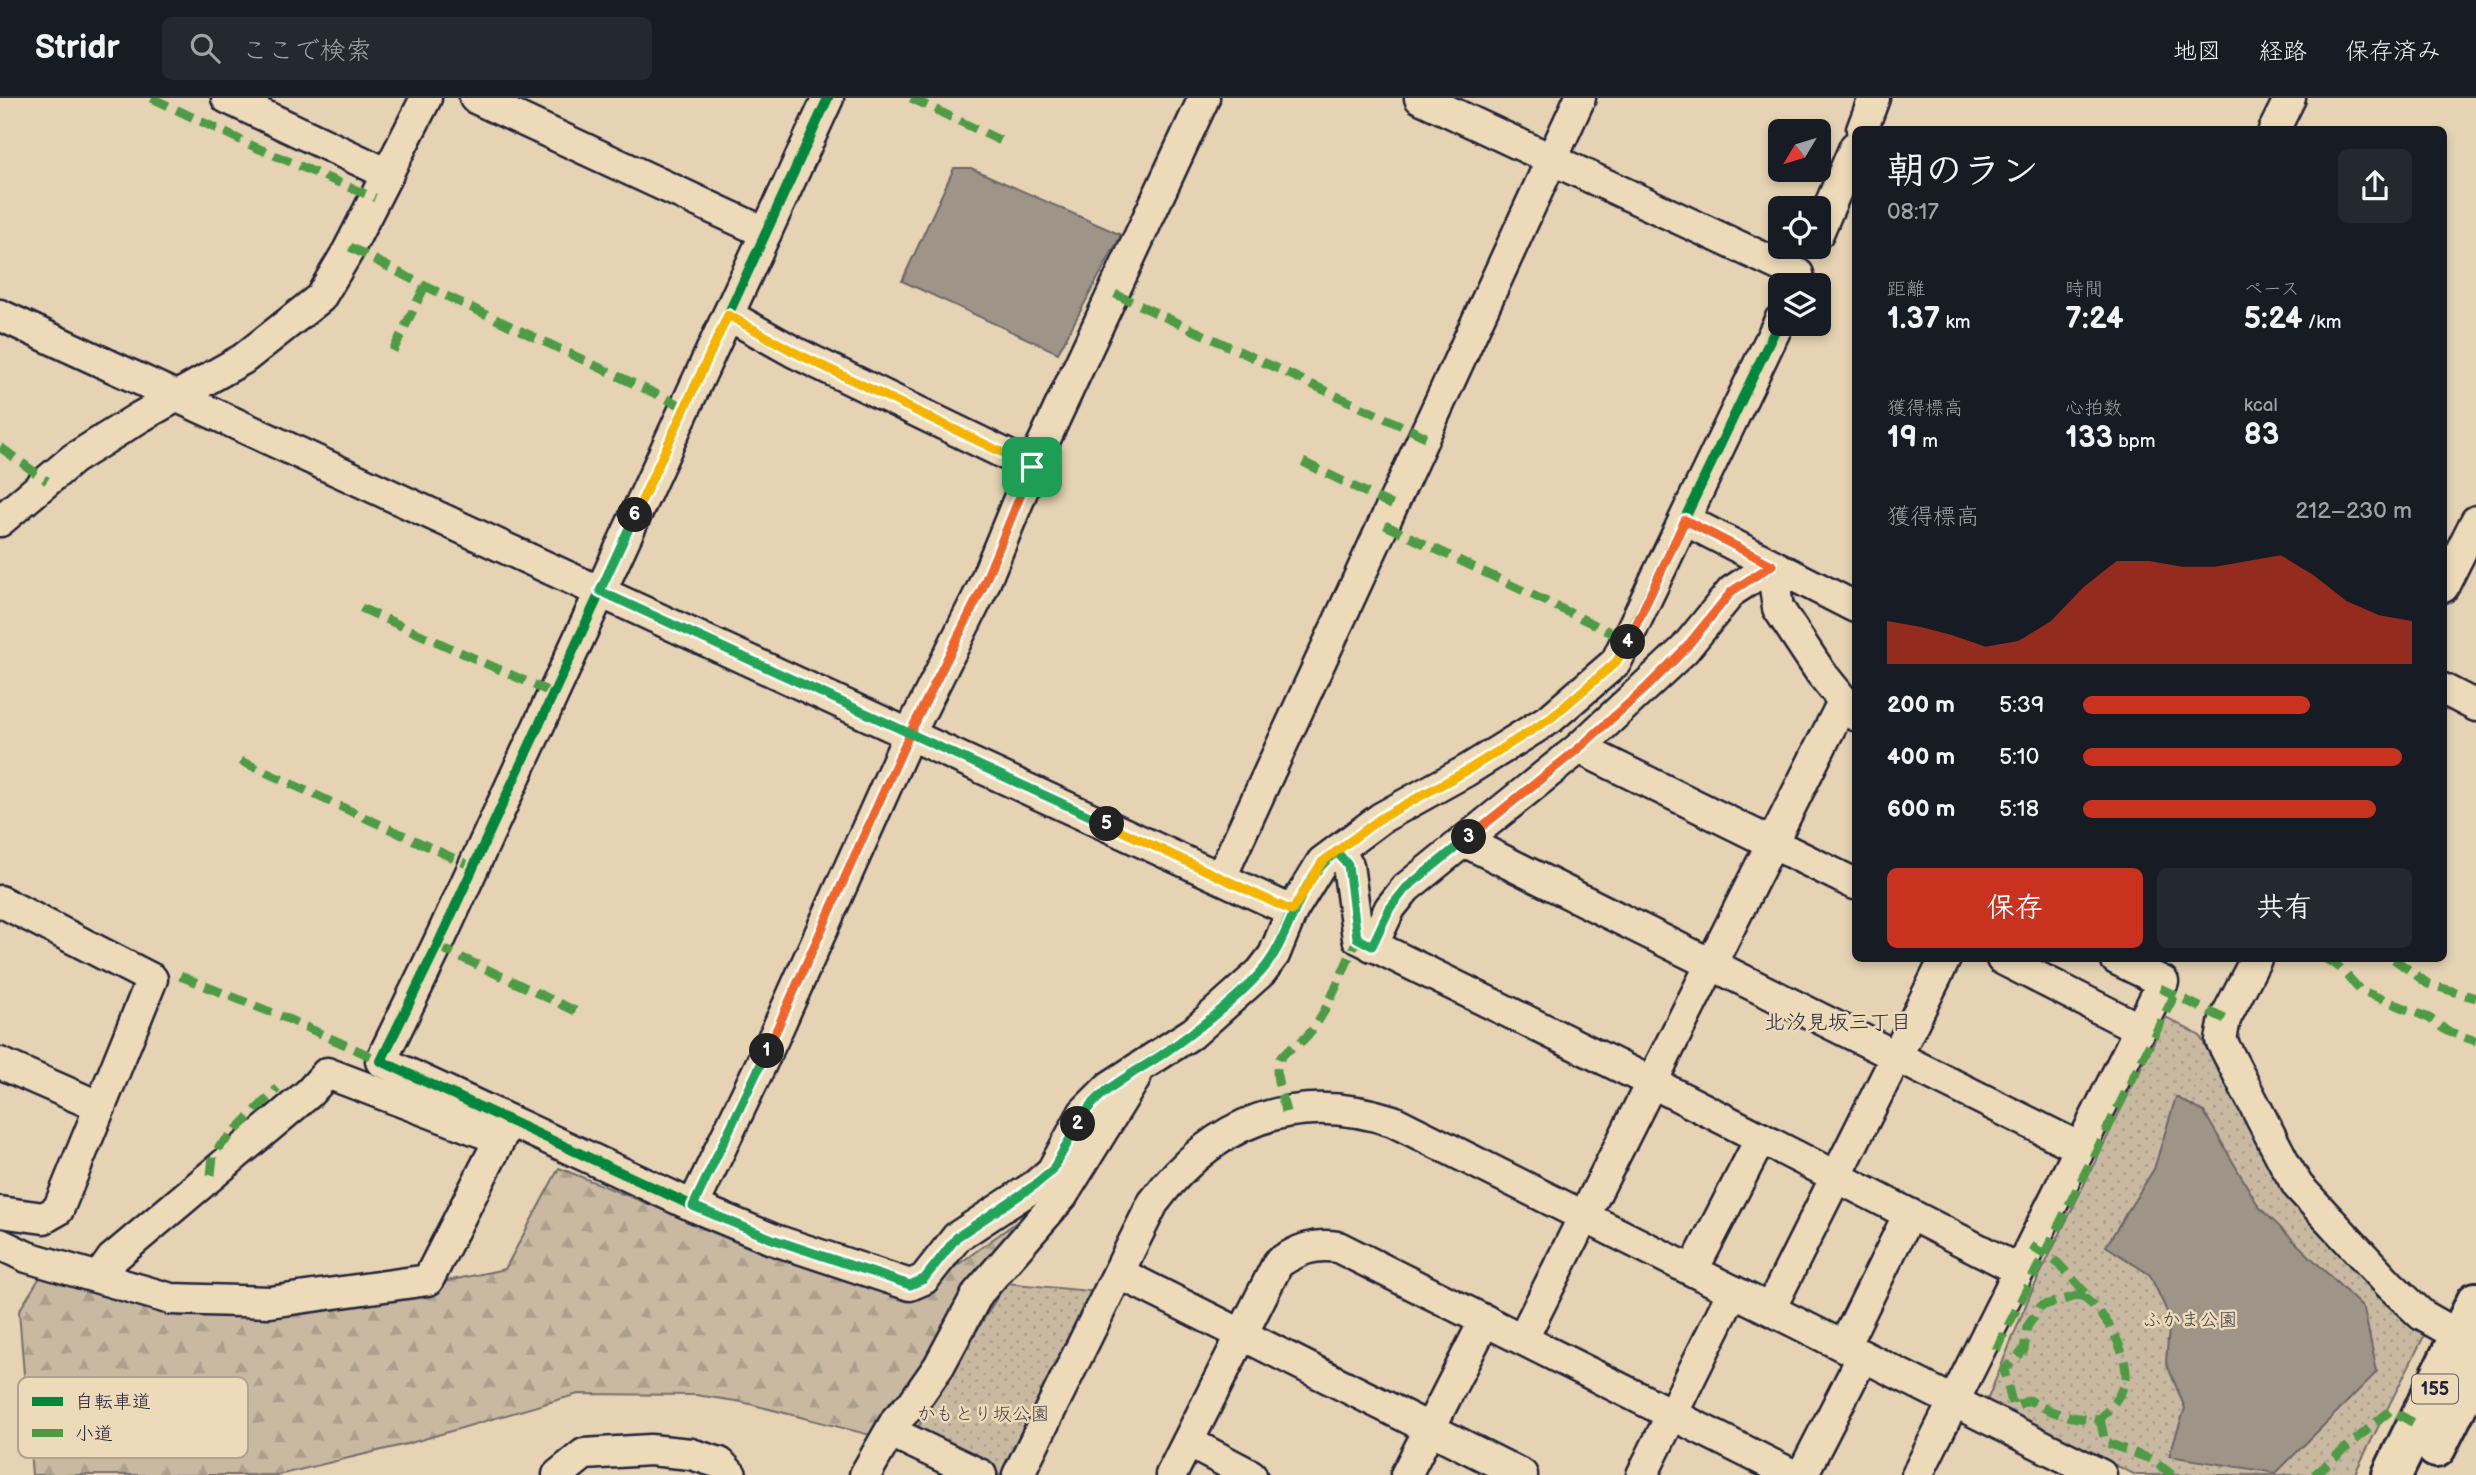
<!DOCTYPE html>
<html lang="ja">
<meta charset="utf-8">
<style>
:root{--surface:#171b24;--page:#242831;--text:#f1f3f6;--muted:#9ea1a6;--line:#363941;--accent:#c8321e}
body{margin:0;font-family:"Balsamiq Sans","Klee One",sans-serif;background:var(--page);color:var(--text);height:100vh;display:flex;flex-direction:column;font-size:26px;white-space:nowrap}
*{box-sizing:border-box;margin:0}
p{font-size:23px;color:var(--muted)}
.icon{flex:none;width:38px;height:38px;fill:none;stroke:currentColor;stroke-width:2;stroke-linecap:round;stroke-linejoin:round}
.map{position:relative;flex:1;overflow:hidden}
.sheet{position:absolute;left:1852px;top:28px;width:595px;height:836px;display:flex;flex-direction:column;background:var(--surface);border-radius:10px;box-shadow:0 4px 10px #0003}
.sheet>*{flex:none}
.needle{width:46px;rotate:232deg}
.controls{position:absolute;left:1768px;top:21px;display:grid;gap:14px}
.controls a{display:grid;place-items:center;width:63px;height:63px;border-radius:10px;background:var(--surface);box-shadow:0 4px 10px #0003;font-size:35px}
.pin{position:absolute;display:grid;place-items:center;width:60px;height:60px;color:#fff;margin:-30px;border-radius:14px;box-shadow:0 4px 10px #0006}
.km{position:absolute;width:35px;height:35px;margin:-18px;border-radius:50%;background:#222;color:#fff;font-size:19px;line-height:35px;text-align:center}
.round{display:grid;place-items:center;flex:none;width:74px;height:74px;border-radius:10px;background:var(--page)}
.head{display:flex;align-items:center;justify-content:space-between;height:119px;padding:0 35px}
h1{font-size:38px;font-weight:700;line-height:52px}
.metrics{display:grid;grid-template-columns:repeat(3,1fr);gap:10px;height:119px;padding:7px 35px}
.metrics div{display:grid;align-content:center}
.metrics b{font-size:30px;font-weight:700}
.metrics small{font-size:19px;font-weight:400}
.metrics p{font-size:19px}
.chart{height:196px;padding:14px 35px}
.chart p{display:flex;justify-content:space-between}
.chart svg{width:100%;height:126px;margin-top:7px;fill:var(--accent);opacity:.7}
.primary-button{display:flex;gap:14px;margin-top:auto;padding:14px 35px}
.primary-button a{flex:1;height:80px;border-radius:10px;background:var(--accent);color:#fff;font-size:28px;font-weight:700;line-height:80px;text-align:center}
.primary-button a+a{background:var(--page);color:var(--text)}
ul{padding:0 35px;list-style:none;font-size:23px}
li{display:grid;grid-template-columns:112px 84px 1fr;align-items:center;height:52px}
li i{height:18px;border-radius:9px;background:var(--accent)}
header{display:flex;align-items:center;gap:42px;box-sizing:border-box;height:98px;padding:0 35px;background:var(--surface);border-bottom:2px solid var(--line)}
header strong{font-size:33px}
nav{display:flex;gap:38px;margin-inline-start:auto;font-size:24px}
.search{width:490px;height:63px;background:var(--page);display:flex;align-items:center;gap:18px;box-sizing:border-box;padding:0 24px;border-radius:10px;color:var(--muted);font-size:26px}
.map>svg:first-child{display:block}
.grass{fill:url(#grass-dots);stroke:#766e6e;stroke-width:2}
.forest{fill:url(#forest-firs);stroke:#766e6e;stroke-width:2}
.water{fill:#9f9488;stroke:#6d6669;stroke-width:2}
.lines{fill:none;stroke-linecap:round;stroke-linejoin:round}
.minor-casing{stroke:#22223b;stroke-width:35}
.highway-casing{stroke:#22223b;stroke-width:44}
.minor{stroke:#eddab8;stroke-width:30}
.highway{stroke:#eddab8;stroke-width:38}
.quiet{stroke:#4d9b45;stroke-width:9;stroke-dasharray:18 9;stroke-linecap:butt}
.cycleway-casing{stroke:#eddab8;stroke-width:15}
.cycleway{stroke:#00873e;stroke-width:10}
.split-1-casing{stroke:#fff;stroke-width:14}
.split-2-casing{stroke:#fff;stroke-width:14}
.split-3-casing{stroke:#fff;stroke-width:14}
.split-4-casing{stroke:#fff;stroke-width:14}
.split-5-casing{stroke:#fff;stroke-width:14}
.split-6-casing{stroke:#fff;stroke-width:14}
.split-7-casing{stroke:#fff;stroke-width:14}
.split-1{stroke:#f0652b;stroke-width:9}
.split-2{stroke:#22a559;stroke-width:9}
.split-3{stroke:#22a559;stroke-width:9}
.split-4{stroke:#f0652b;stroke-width:9}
.split-5{stroke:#f5b400;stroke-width:9}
.split-6{stroke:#22a559;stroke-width:9}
.split-7{stroke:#f5b400;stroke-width:9}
.labels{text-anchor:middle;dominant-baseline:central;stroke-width:5;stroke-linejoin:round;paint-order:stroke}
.shield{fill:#eddab8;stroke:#5f5960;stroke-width:2}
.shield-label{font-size:18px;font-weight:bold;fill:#22223b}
.park-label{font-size:19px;fill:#43404f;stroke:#eddab8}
.neighbourhood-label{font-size:21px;fill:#22223b;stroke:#eddab8}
.key{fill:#eddab8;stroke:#b0a392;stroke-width:2}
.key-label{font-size:19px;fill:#22223b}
</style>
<header>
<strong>Stridr</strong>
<div class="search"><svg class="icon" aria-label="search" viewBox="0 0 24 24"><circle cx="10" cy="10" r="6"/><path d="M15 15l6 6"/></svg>ここで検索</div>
<nav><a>地図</a><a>経路</a><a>保存済み</a></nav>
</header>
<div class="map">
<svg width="2476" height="1377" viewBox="0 0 2476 1377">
<defs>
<pattern id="grass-dots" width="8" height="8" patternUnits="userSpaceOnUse" patternTransform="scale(1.75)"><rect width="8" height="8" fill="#c9b9a1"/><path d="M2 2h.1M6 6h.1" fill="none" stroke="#ac9f8c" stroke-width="1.8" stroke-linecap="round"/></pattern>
<pattern id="forest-firs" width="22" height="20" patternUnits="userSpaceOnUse" patternTransform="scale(1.75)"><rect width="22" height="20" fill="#c9b9a1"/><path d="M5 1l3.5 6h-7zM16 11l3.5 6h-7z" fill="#ac9f8c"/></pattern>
</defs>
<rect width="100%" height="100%" fill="#e5d3b3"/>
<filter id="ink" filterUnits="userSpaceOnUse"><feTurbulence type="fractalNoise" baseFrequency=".0143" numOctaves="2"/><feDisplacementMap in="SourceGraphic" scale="14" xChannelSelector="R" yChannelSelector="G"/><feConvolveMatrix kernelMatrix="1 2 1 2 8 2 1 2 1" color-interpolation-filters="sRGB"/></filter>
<g filter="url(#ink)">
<g class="grass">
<path d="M 2166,919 L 2200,938 L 2286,1098 L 2424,1238 L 2354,1377 L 2136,1377 L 1986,1305 L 2030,1197 Z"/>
<path d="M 1006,1185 L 1101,1194 L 1006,1377 L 990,1377 L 911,1340 Z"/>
</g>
<path class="forest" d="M 559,1070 L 768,1154 L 908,1203 L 1044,1104 L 907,1296 L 870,1337 L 742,1304 L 696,1297 L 578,1296 L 407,1346 L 278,1377 L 32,1377 L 19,1213 L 47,1168 L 274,1199 L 427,1187 L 505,1171 Z"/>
<g class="water">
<path d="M 954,70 L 971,70 L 1121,137 L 1058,255 L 902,183 Z"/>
<path d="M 2176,999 L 2204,1014 L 2259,1109 L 2364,1211 L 2377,1274 L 2276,1375 L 2169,1358 L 2185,1310 L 2166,1264 L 2170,1220 L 2150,1177 L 2106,1148 L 2154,1071 Z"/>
</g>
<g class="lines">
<defs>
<g id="minor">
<path d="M 227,0 L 388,76"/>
<path d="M 475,0 L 766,135"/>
<path d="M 828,0 L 437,848 L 381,963 L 693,1108 L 772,1141 L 910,1187 L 924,1181 L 957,1139 L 1036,1087 L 1052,1073 L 1084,1014 L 1109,989 L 1194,934 L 1261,874 L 1274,857 L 1292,813 L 1322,764 L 1381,720 L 1466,673 L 1551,620 L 1616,564 L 1780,222"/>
<path d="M 1420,0 L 1798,176"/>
<path d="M 1862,32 L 1874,0"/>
<path d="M 2274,32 L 2290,0"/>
<path d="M 1818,135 L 1855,49"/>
<path d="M 0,217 L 1292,813"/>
<path d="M 728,217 L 794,254 L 1032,369"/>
<path d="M 1685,422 L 1855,509"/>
<path d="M 0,423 L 73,361 L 140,319 L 243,261 L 320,200 L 348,153 L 426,0"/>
<path d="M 2443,489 L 2476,423"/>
<path d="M 2443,591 L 2476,608"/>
<path d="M 1579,650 L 1855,786"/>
<path d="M 1464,743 L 2080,1050"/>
<path d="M 1337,754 L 1348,767 L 1358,840 L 1651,984 L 2019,1172"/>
<path d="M 1221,779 L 1580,0"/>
<path d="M 0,803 L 152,881 L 100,1009"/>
<path d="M 1372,848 L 1390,810 L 1406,790 L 1579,650 L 1684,552 L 1732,493 L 1772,467 L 1778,510 L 1821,575 L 1855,617"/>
<path d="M 2002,861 L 2140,931"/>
<path d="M 2256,861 L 2225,921 L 2221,942 L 2286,1068 L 2298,1088 L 2390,1187 L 2422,1217 L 2459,1238"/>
<path d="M 0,965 L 100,1009 L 58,1112 L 44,1120 L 0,1114"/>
<path d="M 693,1108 L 772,943 L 910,635 L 982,491 L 1032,369 L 1204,0"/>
<path d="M 0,1146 L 27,1159 L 171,1201 L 270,1204 L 428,1182 L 509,1023"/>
<path d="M 1693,1172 L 1761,1040"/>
<path d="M 1119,1175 L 1522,1377"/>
<path d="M 100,1178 L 112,1161 L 309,995 L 327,975 L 500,1041"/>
<path d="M 1770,1211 L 1945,861"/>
<path d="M 1523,1240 L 1843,604"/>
<path d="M 1844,1248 L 1909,1116"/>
<path d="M 891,1334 L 981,1377"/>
<path d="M 1188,1344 L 1251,1377"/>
<path d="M 558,1377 L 584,1356 L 650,1352 L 691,1356 L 720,1365 L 731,1377"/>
<path d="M 865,1377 L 897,1321 L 913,1305 L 939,1268 L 978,1195 L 1062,1098 L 1135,980"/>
<path d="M 1018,1377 L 1153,1105 C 1214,1023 1294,991 1393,1023 L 2101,1377"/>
<path d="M 1171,1377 L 1278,1165 C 1298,1152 1314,1145 1338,1149 L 1793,1377"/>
<path d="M 1406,1377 L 1485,1222"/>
<path d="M 1642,1377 L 1733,1193"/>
<path d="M 1802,1377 L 1863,1258"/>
<path d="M 1917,1377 L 2163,884 L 2116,861"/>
</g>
<g id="highway">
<path d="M 2436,1350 L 2476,1270"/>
<path d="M 2392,1377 L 2476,1204"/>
</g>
</defs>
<use href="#minor" class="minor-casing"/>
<use href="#highway" class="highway-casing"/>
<use href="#minor" class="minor"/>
<use href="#highway" class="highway"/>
<g class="quiet">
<path d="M 152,0 L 255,49 L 375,100"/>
<path d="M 911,0 L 1001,43"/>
<path d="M 350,149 L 425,188 L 684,309"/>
<path d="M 1115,196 L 1426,339"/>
<path d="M 393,253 L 425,188"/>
<path d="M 0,349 L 47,383"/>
<path d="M 1303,364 L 1394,408"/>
<path d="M 1385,427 L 1629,543"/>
<path d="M 361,510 L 552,595"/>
<path d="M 241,663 L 473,769"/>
<path d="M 437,848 L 582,916"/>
<path d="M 2326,861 L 2338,868 L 2360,892 L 2429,920 L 2447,933 L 2476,943"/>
<path d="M 2394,861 L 2428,886 L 2476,900"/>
<path d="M 180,878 L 288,921 L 381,963"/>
<path d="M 2160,890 L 2225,921"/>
<path d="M 1286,1014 C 1283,1000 1274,979 1278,966 C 1282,951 1294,951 1304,941 C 1327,919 1343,870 1358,840"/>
<path d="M 211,1077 L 213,1059 L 219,1049 L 278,990"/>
<path d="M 2031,1148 L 2058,1165 L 2089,1199"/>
<path d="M 2080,1197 C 2103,1211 2124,1246 2126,1274 C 2127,1292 2111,1309 2100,1321 C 2073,1322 2053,1316 2029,1302 L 2013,1309 L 2004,1272 L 2024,1252 L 2027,1229 L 2041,1208 Z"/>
<path d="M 1996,1252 L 2174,898"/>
<path d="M 2100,1321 L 2105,1344 L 2153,1362 L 2172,1377"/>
<path d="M 2314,1377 L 2391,1312 L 2419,1328"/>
</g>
<defs>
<path id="cycleway" d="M 828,0 L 437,848 L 381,963 L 693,1108 L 772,1141 L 910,1187 L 924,1181 L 957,1139 L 1036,1087 L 1052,1073 L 1084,1014 L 1109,989 L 1194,934 L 1261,874 L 1274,857 L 1292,813 L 1322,764 L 1381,720 L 1466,673 L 1551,620 L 1616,564 L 1780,222"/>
</defs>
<use href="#cycleway" class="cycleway-casing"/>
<use href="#cycleway" class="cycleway"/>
</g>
</g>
<g class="lines" filter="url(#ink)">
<defs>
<path id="split-1" d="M 767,953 L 910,635 L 982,491 L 1032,369"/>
<path id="split-2" d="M 767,953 L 693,1108 L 772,1141 L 910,1187 L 924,1181 L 957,1139 L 1035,1087 L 1052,1073 L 1078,1026"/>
<path id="split-3" d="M 1078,1026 C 1096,992 1132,977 1163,956 C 1197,932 1233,905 1261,874 C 1293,838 1295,783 1337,754 L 1348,767 L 1357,840 L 1372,848 L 1390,810 L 1406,790 L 1469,739"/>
<path id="split-4" d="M 1469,739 L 1579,650 L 1646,590 L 1684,552 L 1732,493 L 1772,467 L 1685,422 L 1628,544"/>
<path id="split-5" d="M 1107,726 L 1292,813 L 1322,764 L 1381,720 L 1466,673 L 1551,620 L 1616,564 L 1628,544"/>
<path id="split-6" d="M 635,417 L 600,493 L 1107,726"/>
<path id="split-7" d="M 635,417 L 728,217 L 794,254 L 1032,369"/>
</defs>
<use href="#split-1" class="split-1-casing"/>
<use href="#split-2" class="split-2-casing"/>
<use href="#split-3" class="split-3-casing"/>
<use href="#split-4" class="split-4-casing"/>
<use href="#split-5" class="split-5-casing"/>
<use href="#split-6" class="split-6-casing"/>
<use href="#split-7" class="split-7-casing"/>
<use href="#split-1" class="split-1"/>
<use href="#split-2" class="split-2"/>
<use href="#split-3" class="split-3"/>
<use href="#split-4" class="split-4"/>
<use href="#split-5" class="split-5"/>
<use href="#split-6" class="split-6"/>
<use href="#split-7" class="split-7"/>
</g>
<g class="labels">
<rect class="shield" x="2412" y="1276.5" width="46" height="29" rx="5"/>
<g class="shield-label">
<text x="2435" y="1291">155</text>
</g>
<g class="park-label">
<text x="2190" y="1222">ふかま公園</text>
<text x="983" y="1316">かもとり坂公園</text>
</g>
<g class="neighbourhood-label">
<text x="1838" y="924">北汐見坂三丁目</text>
</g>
</g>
<rect x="18" y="1279" width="230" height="81" rx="10" class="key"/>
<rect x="32" y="1299" width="31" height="9" fill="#00873e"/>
<rect x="32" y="1331" width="31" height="8" fill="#4d9b45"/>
<g class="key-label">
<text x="75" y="1310">自転車道</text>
<text x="75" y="1342">小道</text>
</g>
</svg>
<div class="controls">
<a><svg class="needle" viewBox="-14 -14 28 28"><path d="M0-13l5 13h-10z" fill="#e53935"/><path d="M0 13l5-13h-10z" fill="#9ea1a6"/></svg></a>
<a><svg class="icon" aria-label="locate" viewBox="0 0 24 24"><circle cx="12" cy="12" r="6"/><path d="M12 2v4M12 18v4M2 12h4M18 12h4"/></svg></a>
<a><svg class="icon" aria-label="layers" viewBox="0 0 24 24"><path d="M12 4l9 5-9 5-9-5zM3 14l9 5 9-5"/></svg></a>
</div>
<div class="pin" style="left:1032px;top:369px;background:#1e9e55"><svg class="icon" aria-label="arrive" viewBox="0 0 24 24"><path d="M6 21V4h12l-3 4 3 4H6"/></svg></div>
<b class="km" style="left:767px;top:953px">1</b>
<b class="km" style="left:1078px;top:1026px">2</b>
<b class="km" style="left:1469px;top:739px">3</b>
<b class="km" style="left:1628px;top:544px">4</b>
<b class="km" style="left:1107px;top:726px">5</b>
<b class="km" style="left:635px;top:417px">6</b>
<section class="sheet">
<div class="head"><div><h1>朝のラン</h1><p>08:17</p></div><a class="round"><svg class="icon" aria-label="share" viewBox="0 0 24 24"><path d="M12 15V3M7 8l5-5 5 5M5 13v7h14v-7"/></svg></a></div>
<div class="metrics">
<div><p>距離</p><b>1.37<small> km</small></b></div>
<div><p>時間</p><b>7:24</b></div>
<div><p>ペース</p><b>5:24<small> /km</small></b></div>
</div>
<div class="metrics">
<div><p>獲得標高</p><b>19<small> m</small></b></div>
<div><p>心拍数</p><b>133<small> bpm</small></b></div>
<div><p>kcal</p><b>83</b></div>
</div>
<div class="chart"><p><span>獲得標高</span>212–230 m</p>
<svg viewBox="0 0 160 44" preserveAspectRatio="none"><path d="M0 44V29L10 31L20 34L30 38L40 36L50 29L60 17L70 8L80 8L90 10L100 10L110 8L120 6L130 13L140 22L150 27L160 29V44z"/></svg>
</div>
<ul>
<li><b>200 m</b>5:39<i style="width:69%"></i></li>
<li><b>400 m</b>5:10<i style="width:97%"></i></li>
<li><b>600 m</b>5:18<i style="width:89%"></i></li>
</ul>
<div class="primary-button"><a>保存</a><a>共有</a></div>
</section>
</div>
